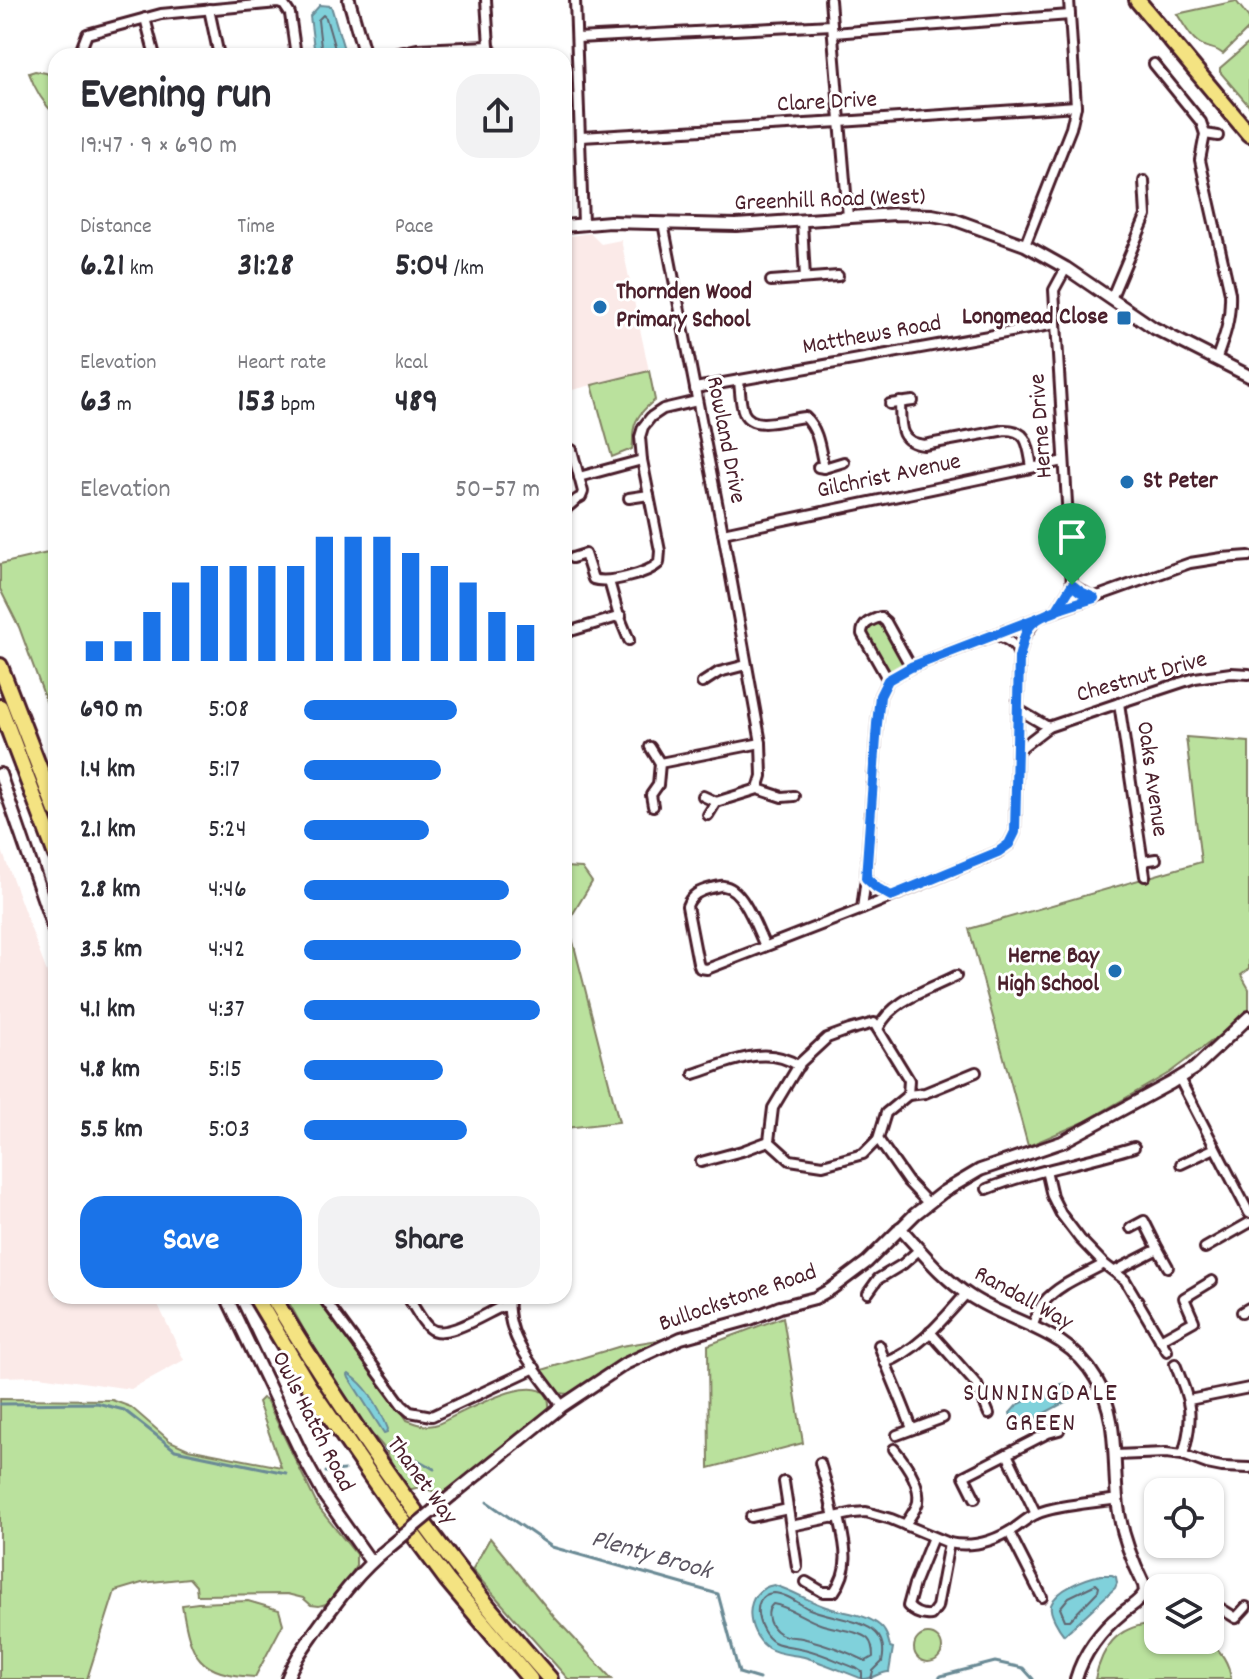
<!DOCTYPE html>
<meta charset="utf-8">
<style>
:root{--surface:#fff;--page:#f2f2f3;--text:#2b2b33;--muted:#7c7c81;--accent:#1a73e8}
body{margin:0;font-family:Dekko,sans-serif;background:var(--page);color:var(--text);height:100vh;display:flex;flex-direction:column;font-size:30px;white-space:nowrap}
*{box-sizing:border-box;margin:0}
p{font-size:26px;color:var(--muted)}
.icon{flex:none;width:44px;height:44px;fill:none;stroke:currentColor;stroke-width:2;stroke-linecap:round;stroke-linejoin:round}
.map{position:relative;flex:1;overflow:hidden}
.panel{position:absolute;left:48px;top:48px;width:524px;height:1256px;display:flex;flex-direction:column;background:var(--surface);border-radius:24px;box-shadow:0 2px 6px #0004}
.panel>*{flex:none}
.controls{position:absolute;left:1144px;top:1478px;display:grid;gap:16px}
.controls a{display:grid;place-items:center;width:80px;height:80px;border-radius:16px;background:var(--surface);box-shadow:0 2px 6px #0004;font-size:40px}
.pin{position:absolute;display:grid;place-items:center;width:68px;height:68px;color:#fff;margin:-82px -34px;border-radius:50% 50% 50% 0;rotate:-45deg;box-shadow:0 0 8px #0007}
.pin .icon{rotate:45deg}
.round{display:grid;place-items:center;flex:none;width:84px;height:84px;border-radius:24px;background:var(--page)}
.overview{display:flex;align-items:center;justify-content:space-between;height:136px;padding:0 32px}
h1{font-size:44px;font-weight:700;line-height:60px}
.figures{display:grid;grid-template-columns:repeat(3,1fr);gap:12px;height:136px;padding:8px 32px}
.figures div{display:grid;align-content:center}
.figures b{font-size:34px;font-weight:700}
.figures small{font-size:22px;font-weight:400}
.figures p{font-size:22px}
.chart{height:224px;padding:16px 32px}
.chart p{display:flex;justify-content:space-between}
.chart svg{width:100%;height:144px;margin-top:8px;stroke:var(--accent);stroke-width:6}
.action{display:flex;gap:16px;margin-top:auto;padding:16px 32px}
.action a{flex:1;height:92px;border-radius:24px;background:var(--accent);color:#fff;font-size:32px;font-weight:700;line-height:92px;text-align:center}
.action a+a{background:var(--page);color:var(--text)}
ul{padding:0 32px;list-style:none;font-size:26px}
li{display:grid;grid-template-columns:128px 96px 1fr;align-items:center;height:60px}
li i{height:20px;border-radius:10px;background:var(--accent)}
.map>svg:first-child{display:block}
.built{fill:#fbeae8}
.green{fill:#bae19d;stroke:#828064;stroke-width:2}
.water{fill:#80d1db;stroke:#6a8a95;stroke-width:2}
.lines{fill:none;stroke-linecap:round;stroke-linejoin:round}
.shore{stroke:#606671;stroke-width:2}
.stream{stroke:#6a8a95;stroke-width:3}
.minor-casing{stroke:#4a1f2b;stroke-width:14}
.tertiary-casing{stroke:#4a1f2b;stroke-width:16}
.primary-casing{stroke:#4a1f2b;stroke-width:20}
.trunk-casing{stroke:#4a1f2b;stroke-width:20}
.minor{stroke:#fff;stroke-width:8}
.tertiary{stroke:#fff;stroke-width:10}
.primary{stroke:#f4e382;stroke-width:14}
.trunk{stroke:#f4e382;stroke-width:14}
.tertiary-bridge-casing{stroke:#4a1f2b;stroke-width:16;stroke-linecap:butt}
.tertiary-bridge{stroke:#fff;stroke-width:10}
.route-casing{stroke:#fff;stroke-width:16}
.route{stroke:#1a73e8;stroke-width:10}
.poi-dot{fill:#1f6fb2;stroke:#fff;stroke-width:3}
.labels{text-anchor:middle;dominant-baseline:central;stroke-width:6;stroke-linejoin:round;paint-order:stroke}
.street-label{font-size:24px;fill:#4a1f2b;stroke:#fff}
.poi-label{font-size:24px;font-weight:bold;fill:#4a1f2b;stroke:#fff;text-anchor:start}
.neighbourhood-label{font-size:26px;letter-spacing:2px;fill:#4a1f2b;stroke:#fff}
.water-label{font-size:26px;font-style:italic;fill:#5a5460;stroke:#fff}
</style>
<div class="map">
<svg width="1249" height="1679" viewBox="0 0 1249 1679">
<rect width="100%" height="100%" fill="#fff"/>
<filter id="ink" filterUnits="userSpaceOnUse"><feTurbulence type="fractalNoise" baseFrequency=".0125" numOctaves="2"/><feDisplacementMap in="SourceGraphic" scale="16" xChannelSelector="R" yChannelSelector="G"/><feConvolveMatrix kernelMatrix="1 2 1 2 8 2 1 2 1" color-interpolation-filters="sRGB"/></filter>
<g filter="url(#ink)">
<g class="built">
<path d="M 590,233 L 601,244 L 621,240 L 649,371 L 564,392 L 564,237 Z"/>
<path d="M 0,845 L 56,997 L 56,1296 L 154,1296 L 184,1360 L 131,1389 L 39,1376 L 0,1377 Z"/>
</g>
<g class="green">
<path d="M 1236,1 L 1249,18 L 1249,28 L 1223,54 C 1216,48 1211,49 1204,46 C 1192,41 1184,25 1177,14 Z"/>
<path d="M 1249,43 L 1249,106 L 1220,72 L 1220,68 Z"/>
<path d="M 35,71 L 46,73 L 56,80 L 56,116 C 43,103 35,90 29,73 Z"/>
<path d="M 649,371 L 655,400 C 646,407 636,416 634,428 C 632,435 634,442 632,449 L 612,457 L 592,385 Z"/>
<path d="M 56,551 L 56,728 L 19,627 L 0,589 L 0,564 Z"/>
<path d="M 880,617 L 911,667 L 888,680 L 862,627 Z"/>
<path d="M 1186,737 L 1249,742 L 1249,969 L 1241,975 L 1249,989 L 1249,1013 L 1169,1073 L 1084,1122 L 1028,1146 L 969,929 L 1201,862 Z"/>
<path d="M 564,867 L 582,868 L 592,882 L 568,922 L 619,1122 L 566,1128 L 564,1119 Z"/>
<path d="M 285,1296 L 318,1296 L 383,1384 L 407,1420 C 417,1424 427,1428 438,1424 C 455,1417 555,1357 549,1411 L 450,1491 C 437,1496 432,1490 420,1487 L 408,1490 C 393,1478 394,1462 384,1448 C 377,1438 366,1430 359,1420 C 331,1383 308,1336 285,1296 Z"/>
<path d="M 783,1317 L 803,1443 L 709,1468 L 708,1345 Z"/>
<path d="M 664,1339 L 665,1341 L 576,1395 L 560,1393 L 542,1370 L 621,1346 Z"/>
<path d="M 262,1398 L 267,1401 L 318,1507 L 356,1554 L 356,1566 L 347,1580 L 326,1604 L 319,1606 L 311,1605 L 303,1598 L 287,1594 L 197,1595 L 196,1586 L 189,1578 L 142,1583 L 115,1591 L 87,1679 L 0,1679 L 0,1399 L 112,1400 L 131,1407 L 170,1441 L 188,1449 L 281,1467 L 258,1402 Z"/>
<path d="M 490,1538 L 555,1618 L 612,1679 L 568,1679 L 472,1570 Z"/>
<path d="M 248,1601 L 279,1610 L 283,1624 L 255,1677 C 198,1674 191,1658 182,1605 L 198,1603 Z"/>
<path d="M 1150,1624 L 1158,1624 L 1158,1640 L 1209,1640 C 1221,1652 1229,1662 1231,1679 L 1095,1679 C 1102,1648 1116,1627 1150,1624 Z"/>
<circle cx="928" cy="1648" r="14"/>
</g>
<g class="water">
<path d="M 320,5 L 331,6 L 346,56 L 315,56 L 310,16 Z"/>
<path d="M 349,1374 C 369,1387 380,1408 388,1429 L 387,1432 L 384,1433 L 349,1378 L 348,1375 Z"/>
<path d="M 1065,1383 L 1072,1387 L 1074,1394 L 1071,1399 L 1022,1425 L 1012,1419 L 1010,1413 L 1017,1405 L 1058,1385 Z"/>
<path d="M 1101,1575 L 1112,1575 L 1116,1577 L 1117,1583 L 1115,1588 L 1064,1635 C 1059,1629 1049,1613 1051,1605 C 1056,1589 1086,1578 1101,1575 Z"/>
<path d="M 774,1585 C 794,1591 808,1601 826,1607 C 843,1613 864,1613 879,1625 C 886,1630 888,1638 890,1647 L 893,1648 L 889,1672 C 882,1671 875,1679 863,1679 C 844,1672 824,1663 804,1657 C 792,1654 779,1655 768,1648 C 745,1632 742,1590 774,1585 Z"/>
</g>
<g class="lines">
<g class="shore">
<path d="M 322,56 L 318,20 L 323,15 L 326,18 L 337,56"/>
<path d="M 1096,1584 L 1099,1587 L 1098,1591 L 1070,1620 L 1065,1620 L 1060,1608 L 1069,1597 Z"/>
<path d="M 773,1604 C 790,1607 803,1618 820,1624 C 833,1629 858,1630 868,1639 C 873,1644 873,1652 873,1657 L 866,1661 C 848,1652 826,1644 806,1639 C 797,1636 785,1639 776,1631 C 768,1624 765,1611 773,1604 Z"/>
<path d="M 862,1679 L 862,1672 L 856,1668 C 839,1662 822,1653 804,1649 C 794,1646 784,1647 774,1642 C 758,1633 748,1595 773,1593 C 785,1593 798,1603 807,1608 C 826,1617 863,1619 876,1633 C 884,1641 884,1653 882,1662 L 873,1671 L 871,1679"/>
</g>
<g class="stream">
<path d="M 0,1404 L 97,1403 L 124,1410 L 175,1450 L 286,1473"/>
<path d="M 385,1449 L 396,1448 L 434,1469"/>
<path d="M 326,1472 L 344,1470"/>
<path d="M 487,1502 L 552,1547 L 718,1594 L 739,1673 L 759,1679"/>
<path d="M 938,1679 L 941,1676 L 995,1662 L 1023,1668 L 1033,1679"/>
</g>
<defs>
<g id="minor">
<path d="M 486,0 L 489,46 L 494,56"/>
<path d="M 575,0 L 583,223"/>
<path d="M 830,0 L 848,217"/>
<path d="M 209,9 L 219,56"/>
<path d="M 145,18 L 155,56"/>
<path d="M 833,33 L 1070,15"/>
<path d="M 577,38 L 832,25"/>
<path d="M 84,56 L 82,47 L 87,34 L 161,14 L 278,3 L 284,5 L 290,14 L 296,56"/>
<path d="M 385,56 L 417,49 L 489,46"/>
<path d="M 1154,64 L 1201,122 L 1205,134 L 1200,160 L 1230,293 C 1231,319 1225,336 1216,360"/>
<path d="M 1205,134 L 1218,136"/>
<path d="M 581,137 L 840,122 L 1076,106"/>
<path d="M 802,222 L 805,278"/>
<path d="M 663,223 L 723,533 L 761,743 L 762,776 L 758,789"/>
<path d="M 1025,245 L 1071,128 L 1076,106 L 1069,0"/>
<path d="M 771,281 L 838,276"/>
<path d="M 1111,299 L 1146,216 L 1144,181"/>
<path d="M 739,380 C 740,390 740,404 744,413 C 753,432 788,418 805,417 C 819,430 820,450 824,468"/>
<path d="M 695,388 L 1056,324"/>
<path d="M 900,402 C 901,424 897,442 924,445 L 1005,430 C 1029,430 1028,447 1032,467"/>
<path d="M 890,404 L 913,401"/>
<path d="M 564,452 L 572,450 L 583,492 L 581,497 C 573,500 572,506 564,509"/>
<path d="M 818,467 L 824,468 L 844,462"/>
<path d="M 579,477 L 642,460"/>
<path d="M 629,498 L 649,495"/>
<path d="M 723,533 L 1064,461"/>
<path d="M 572,558 L 585,554 L 593,579 C 608,584 647,574 659,563 L 660,551 L 642,460 L 640,437 L 643,427 L 651,417 L 663,409 L 697,401"/>
<path d="M 609,581 L 618,613 L 629,640"/>
<path d="M 1072,585 L 1094,598"/>
<path d="M 1056,611 L 1072,585 L 1054,290 L 1066,268"/>
<path d="M 574,630 L 621,616"/>
<path d="M 997,635 C 1008,640 1016,644 1019,655"/>
<path d="M 888,680 L 862,634 C 862,623 870,621 880,617 L 886,622 L 911,667"/>
<path d="M 702,683 L 719,672 L 746,665"/>
<path d="M 1119,703 L 1145,876"/>
<path d="M 1019,710 L 1048,727"/>
<path d="M 650,747 L 660,763"/>
<path d="M 1017,751 L 1048,727 L 1119,703 L 1195,678 L 1231,673 L 1249,674"/>
<path d="M 703,796 L 716,802"/>
<path d="M 653,806 L 651,795 L 658,785 L 660,763 L 761,743"/>
<path d="M 708,815 L 716,802 L 758,789 L 782,797 L 794,796"/>
<path d="M 1143,861 L 1156,859"/>
<path d="M 866,878 L 877,888 L 891,896"/>
<path d="M 862,909 L 866,878 L 877,724 L 880,696 L 888,680 L 911,667 L 1056,611 L 1190,563 L 1222,558 L 1249,556"/>
<path d="M 765,946 C 757,930 743,887 723,886 C 722,885 712,888 711,888 C 699,891 691,895 687,906 L 698,963 L 700,968 L 707,969 L 862,909 L 998,852 L 1009,844 L 1015,832 L 1019,658 L 1024,637 L 1036,619"/>
<path d="M 874,1023 L 909,1080 L 908,1095 L 886,1113 L 878,1139 L 863,1154 L 823,1165 L 790,1160 L 769,1141 L 773,1108 L 800,1063 L 827,1038 L 849,1030 Z"/>
<path d="M 878,1029 C 892,999 929,990 956,976"/>
<path d="M 694,1074 C 729,1063 765,1043 799,1066"/>
<path d="M 1179,1078 L 1249,1213"/>
<path d="M 908,1095 L 925,1093 L 976,1072"/>
<path d="M 878,1139 L 908,1182 L 928,1203"/>
<path d="M 701,1162 L 742,1151 L 769,1141"/>
<path d="M 1181,1164 L 1215,1148"/>
<path d="M 1046,1170 L 1052,1196 L 1061,1214 L 1080,1239 L 1104,1264 L 1125,1280 L 1167,1351"/>
<path d="M 987,1189 C 1034,1170 1085,1163 1134,1147"/>
<path d="M 1131,1228 L 1144,1221 L 1158,1249"/>
<path d="M 1205,1248 L 1249,1223"/>
<path d="M 1115,1271 L 1158,1249 L 1168,1267"/>
<path d="M 868,1293 L 878,1279 L 903,1264 L 920,1249"/>
<path d="M 322,1296 L 402,1405 L 410,1412 L 432,1416 L 535,1368"/>
<path d="M 407,1296 C 414,1306 420,1320 429,1328 C 444,1341 485,1314 501,1307 L 508,1307"/>
<path d="M 509,1296 C 504,1339 539,1373 562,1406"/>
<path d="M 1242,1312 L 1249,1308"/>
<path d="M 1033,1325 C 1036,1317 1038,1308 1044,1302 C 1059,1284 1085,1275 1104,1264"/>
<path d="M 930,1332 L 977,1385 L 989,1414"/>
<path d="M 1160,1340 L 1194,1321 L 1184,1298 L 1212,1281"/>
<path d="M 879,1345 C 889,1374 902,1400 912,1429"/>
<path d="M 885,1363 C 919,1350 942,1320 966,1294"/>
<path d="M 1175,1364 C 1190,1402 1195,1414 1183,1455"/>
<path d="M 1189,1400 L 1249,1388"/>
<path d="M 897,1435 L 943,1418"/>
<path d="M 894,1449 C 905,1462 921,1483 918,1502 C 916,1510 909,1518 905,1525"/>
<path d="M 1007,1454 L 1036,1514"/>
<path d="M 1115,1455 L 1166,1453 L 1183,1455 L 1207,1464 L 1222,1467 L 1249,1468"/>
<path d="M 820,1463 L 827,1486 L 834,1518"/>
<path d="M 784,1482 L 797,1567"/>
<path d="M 975,1498 L 964,1476 L 1048,1433 L 1059,1430"/>
<path d="M 751,1517 L 788,1509"/>
<path d="M 791,1526 L 854,1513 L 866,1512 L 891,1519 L 949,1543 C 973,1548 995,1541 1015,1528 C 1022,1523 1029,1517 1036,1514 C 1056,1505 1094,1503 1117,1499"/>
<path d="M 1009,1532 L 1042,1597"/>
<path d="M 933,1537 L 914,1584 L 908,1606 C 914,1613 922,1616 931,1615 L 937,1607 L 949,1543"/>
<path d="M 806,1582 L 823,1592 L 834,1592 C 852,1567 845,1544 839,1517"/>
<path d="M 1144,1595 L 1158,1595"/>
<path d="M 1210,1602 L 1236,1618 L 1246,1607"/>
</g>
<g id="tertiary">
<path d="M 349,0 L 365,56"/>
<path d="M 564,226 L 610,222 L 736,225 L 895,214 L 932,215 L 953,219 L 1025,245 L 1066,268 L 1154,328 L 1249,376"/>
<path d="M 0,774 L 56,936"/>
<path d="M 900,1228 C 922,1252 943,1279 970,1296 C 1014,1325 1067,1329 1096,1379 C 1118,1415 1113,1458 1117,1498 C 1120,1530 1130,1557 1144,1585 L 1145,1592 C 1139,1603 1130,1606 1121,1614 C 1101,1630 1083,1654 1076,1679"/>
<path d="M 226,1296 L 303,1457 L 325,1497 L 371,1562"/>
<path d="M 452,1495 L 562,1406 L 625,1364 L 681,1338 L 750,1319 L 780,1307 L 815,1298 L 831,1289 L 867,1262 L 915,1214 L 943,1192 L 980,1170 L 1062,1142 L 1171,1083 L 1195,1068 L 1249,1017"/>
<path d="M 287,1679 C 294,1660 305,1646 316,1630 C 338,1600 358,1572 387,1549"/>
</g>
<path id="primary" d="M 1137,0 L 1249,134"/>
<g id="trunk">
<path d="M 0,666 L 56,811"/>
<path d="M 0,707 L 56,855"/>
<path d="M 255,1296 L 310,1388 L 386,1498 L 447,1580 L 530,1679"/>
<path d="M 272,1296 C 355,1431 444,1561 550,1679"/>
</g>
</defs>
<use href="#minor" class="minor-casing"/>
<use href="#tertiary" class="tertiary-casing"/>
<use href="#primary" class="primary-casing"/>
<use href="#trunk" class="trunk-casing"/>
<use href="#minor" class="minor"/>
<use href="#tertiary" class="tertiary"/>
<use href="#primary" class="primary"/>
<use href="#trunk" class="trunk"/>
<defs>
<path id="tertiary-bridge" d="M 387,1549 L 452,1495"/>
</defs>
<use href="#tertiary-bridge" class="tertiary-bridge-casing"/>
<use href="#tertiary-bridge" class="tertiary-bridge"/>
</g>
</g>
<g class="lines" filter="url(#ink)">
<defs>
<path id="route" d="M 1072,585 L 1056,611 L 911,667 L 888,680 L 880,696 L 877,724 L 866,878 L 877,888 L 891,896 L 998,852 L 1009,844 L 1015,832 L 1019,658 C 1022,648 1023,636 1029,627 C 1040,612 1076,604 1094,598 L 1081,592 L 1072,585"/>
</defs>
<use href="#route" class="route-casing"/>
<use href="#route" class="route"/>
</g>
<g class="poi-dot">
<circle cx="600" cy="307" r="8"/>
<rect x="1116" y="310" width="16" height="16" rx="4"/>
<circle cx="1127" cy="482" r="8"/>
<circle cx="1115" cy="971" r="8"/>
</g>
<g class="labels">
<g class="street-label">
<text transform="translate(827 103) rotate(-3)">Clare Drive</text>
<text transform="translate(830 201) rotate(-2)">Greenhill Road (West)</text>
<text transform="translate(872 336) rotate(-10)">Matthews Road</text>
<text transform="translate(1042 426) rotate(-94)">Herne Drive</text>
<text transform="translate(725 440) rotate(79)">Rowland Drive</text>
<text transform="translate(889 477) rotate(-12)">Gilchrist Avenue</text>
<text transform="translate(1142 678) rotate(-16)">Chestnut Drive</text>
<text transform="translate(1151 779) rotate(82)">Oaks Avenue</text>
<text transform="translate(738 1299) rotate(-19)">Bullockstone Road</text>
<text transform="translate(1023 1299) rotate(29)">Randall Way</text>
<text transform="translate(312 1422) rotate(63)">Owls Hatch Road</text>
<text transform="translate(421 1481) rotate(54)">Thanet Way</text>
</g>
<g class="poi-label">
<text x="616" y="293">Thornden Wood<tspan x="616" dy="28">Primary School</tspan></text>
<text x="1108" y="318" text-anchor="end">Longmead Close</text>
<text x="1143" y="482">St Peter</text>
<text x="1099" y="957" text-anchor="end">Herne Bay<tspan x="1099" dy="28">High School</tspan></text>
</g>
<g class="neighbourhood-label">
<text x="1041" y="1394">SUNNINGDALE<tspan x="1041" dy="30">GREEN</tspan></text>
</g>
<g class="water-label">
<text transform="translate(651 1556) rotate(16)">Plenty Brook</text>
</g>
</g>
</svg>
<div class="controls">
<a><svg class="icon" aria-label="locate" viewBox="0 0 24 24"><circle cx="12" cy="12" r="6"/><path d="M12 2v4M12 18v4M2 12h4M18 12h4"/></svg></a>
<a><svg class="icon" aria-label="layers" viewBox="0 0 24 24"><path d="M12 4l9 5-9 5-9-5zM3 14l9 5 9-5"/></svg></a>
</div>
<div class="pin" style="left:1072px;top:585px;background:#1e9e55"><svg class="icon" aria-label="arrive" viewBox="0 0 24 24"><path d="M6 21V4h12l-3 4 3 4H6"/></svg></div>
<section class="panel">
<div class="overview"><div><h1>Evening run</h1><p>19:47 · 9 × 690 m</p></div><a class="round"><svg class="icon" aria-label="share" viewBox="0 0 24 24"><path d="M12 15V3M7 8l5-5 5 5M5 13v7h14v-7"/></svg></a></div>
<div class="figures">
<div><p>Distance</p><b>6.21<small> km</small></b></div>
<div><p>Time</p><b>31:28</b></div>
<div><p>Pace</p><b>5:04<small> /km</small></b></div>
</div>
<div class="figures">
<div><p>Elevation</p><b>63<small> m</small></b></div>
<div><p>Heart rate</p><b>153<small> bpm</small></b></div>
<div><p>kcal</p><b>489</b></div>
</div>
<div class="chart"><p><span>Elevation</span>50–57 m</p>
<svg viewBox="0 0 160 44" preserveAspectRatio="none"><path d="M5 44V38M15 44V38M25 44V29M35 44V20M45 44V15M55 44V15M65 44V15M75 44V15M85 44V6M95 44V6M105 44V6M115 44V11M125 44V15M135 44V20M145 44V29M155 44V33"/></svg>
</div>
<ul>
<li><b>690 m</b>5:08<i style="width:65%"></i></li>
<li><b>1.4 km</b>5:17<i style="width:58%"></i></li>
<li><b>2.1 km</b>5:24<i style="width:53%"></i></li>
<li><b>2.8 km</b>4:46<i style="width:87%"></i></li>
<li><b>3.5 km</b>4:42<i style="width:92%"></i></li>
<li><b>4.1 km</b>4:37<i style="width:100%"></i></li>
<li><b>4.8 km</b>5:15<i style="width:59%"></i></li>
<li><b>5.5 km</b>5:03<i style="width:69%"></i></li>
</ul>
<div class="action"><a>Save</a><a>Share</a></div>
</section>
</div>
